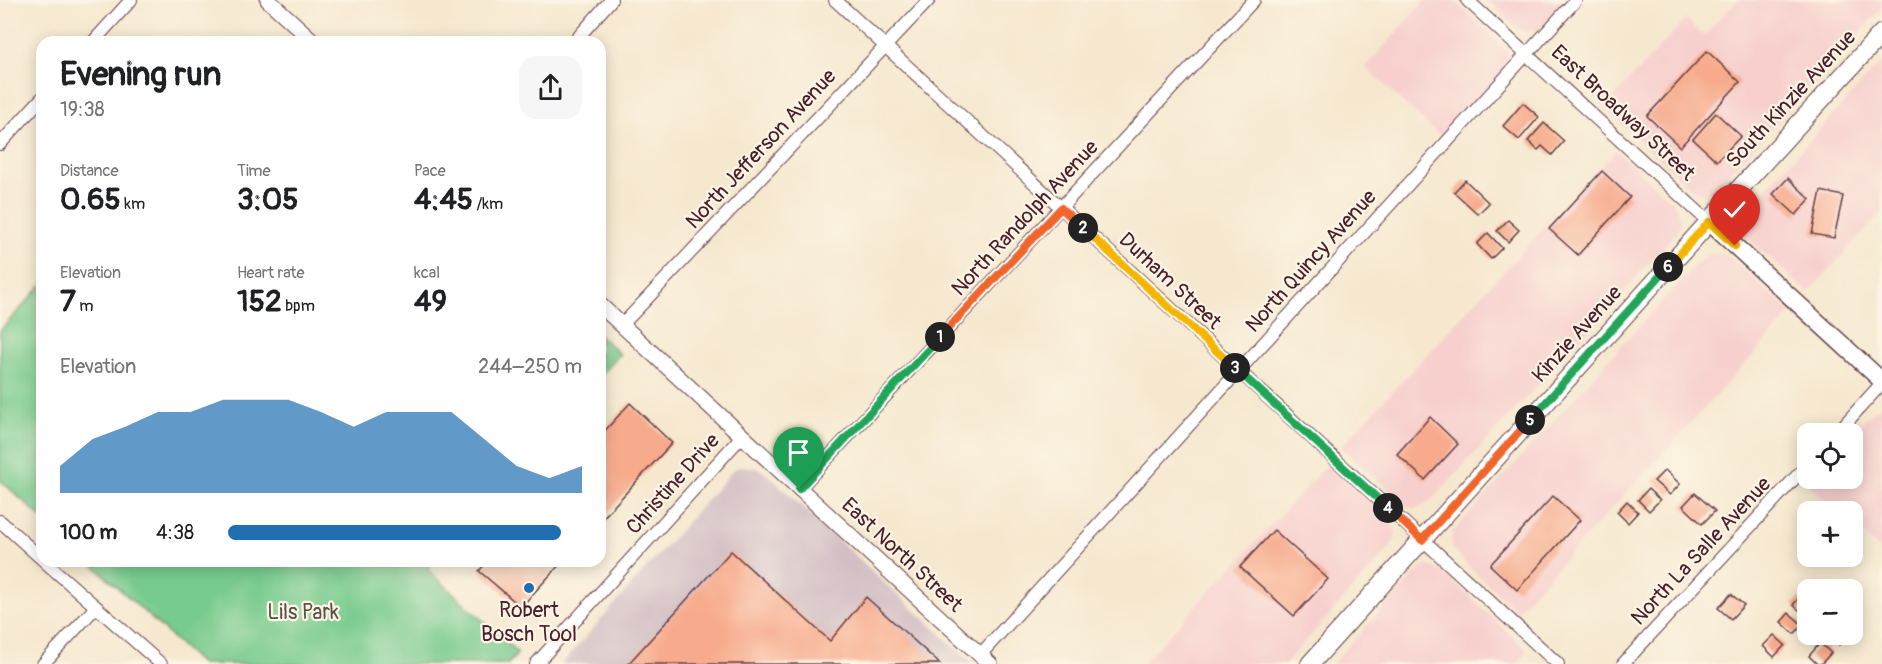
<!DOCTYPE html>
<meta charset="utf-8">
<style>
:root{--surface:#fff;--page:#f6f6f6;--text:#202124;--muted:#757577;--accent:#1f6fb2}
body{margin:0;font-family:Pangolin,sans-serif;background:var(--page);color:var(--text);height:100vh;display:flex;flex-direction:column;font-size:22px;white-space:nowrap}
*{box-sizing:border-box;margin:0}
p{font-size:20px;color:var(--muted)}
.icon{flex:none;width:33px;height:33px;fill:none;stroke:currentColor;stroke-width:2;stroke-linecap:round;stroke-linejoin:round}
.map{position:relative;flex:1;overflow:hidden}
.sheet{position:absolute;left:36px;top:36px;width:570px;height:531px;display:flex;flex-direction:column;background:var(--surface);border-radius:18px;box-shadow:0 3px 15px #0003}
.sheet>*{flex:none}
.fabs{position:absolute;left:1797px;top:423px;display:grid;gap:12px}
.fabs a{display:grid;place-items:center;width:66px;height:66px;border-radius:12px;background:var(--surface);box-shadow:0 3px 15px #0003;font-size:30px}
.pin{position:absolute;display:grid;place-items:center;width:51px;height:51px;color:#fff;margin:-62px -26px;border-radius:50% 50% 50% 0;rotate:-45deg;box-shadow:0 0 6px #0007}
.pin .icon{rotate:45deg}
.km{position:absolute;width:30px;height:30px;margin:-15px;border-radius:50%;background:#222;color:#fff;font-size:16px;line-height:30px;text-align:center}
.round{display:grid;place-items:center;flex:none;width:63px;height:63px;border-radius:18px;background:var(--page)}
.summary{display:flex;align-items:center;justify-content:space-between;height:102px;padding:0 24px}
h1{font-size:33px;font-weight:800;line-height:45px}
.stats{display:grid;grid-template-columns:repeat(3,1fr);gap:9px;height:102px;padding:6px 24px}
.stats div{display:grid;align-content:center}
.stats b{font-size:30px;font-weight:800}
.stats small{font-size:16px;font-weight:400}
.stats p{font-size:16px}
.chart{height:168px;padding:12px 24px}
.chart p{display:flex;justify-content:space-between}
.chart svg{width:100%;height:108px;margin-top:6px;fill:var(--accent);opacity:.7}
ul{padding:0 24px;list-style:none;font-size:20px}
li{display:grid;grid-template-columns:96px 72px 1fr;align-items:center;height:45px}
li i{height:15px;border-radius:8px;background:var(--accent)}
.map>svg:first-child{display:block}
.built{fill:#f7d0ce}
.industrial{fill:#d2bec4}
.green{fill:#78cb8e;stroke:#61755c;stroke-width:1.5}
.building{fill:#f7ab8c}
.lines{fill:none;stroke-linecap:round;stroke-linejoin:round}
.minor-casing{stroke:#643d44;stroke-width:14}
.tertiary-casing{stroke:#643d44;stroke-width:17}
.secondary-casing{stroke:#643d44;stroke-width:19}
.primary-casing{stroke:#643d44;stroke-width:20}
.minor{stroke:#fff;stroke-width:12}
.tertiary{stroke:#fff;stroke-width:15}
.secondary{stroke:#fff;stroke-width:16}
.primary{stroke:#fff;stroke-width:18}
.split-1-casing{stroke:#fff;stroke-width:12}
.split-2-casing{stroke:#fff;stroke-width:12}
.split-3-casing{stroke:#fff;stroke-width:12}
.split-4-casing{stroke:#fff;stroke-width:12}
.split-5-casing{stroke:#fff;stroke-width:12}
.split-6-casing{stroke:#fff;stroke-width:12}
.split-7-casing{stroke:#fff;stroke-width:12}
.split-1{stroke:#22a559;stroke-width:8}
.split-2{stroke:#f0652b;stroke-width:8}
.split-3{stroke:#f5b400;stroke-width:8}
.split-4{stroke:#22a559;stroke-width:8}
.split-5{stroke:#f0652b;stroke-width:8}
.split-6{stroke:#22a559;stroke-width:8}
.split-7{stroke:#f5b400;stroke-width:8}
.poi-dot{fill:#1f6fb2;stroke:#fcf5e5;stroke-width:2}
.labels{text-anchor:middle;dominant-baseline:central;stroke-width:4.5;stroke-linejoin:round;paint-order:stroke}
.street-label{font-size:21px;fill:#4a1f2b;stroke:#fcf5e5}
.poi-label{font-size:21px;fill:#4a1f2b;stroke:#fcf5e5}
.park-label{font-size:21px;fill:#585349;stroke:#fcf5e5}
</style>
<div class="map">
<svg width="1882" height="664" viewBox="0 0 1882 664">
<rect width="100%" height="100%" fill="#fcf5e5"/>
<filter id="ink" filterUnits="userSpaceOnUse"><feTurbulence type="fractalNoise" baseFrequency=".0167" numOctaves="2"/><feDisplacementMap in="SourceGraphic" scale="12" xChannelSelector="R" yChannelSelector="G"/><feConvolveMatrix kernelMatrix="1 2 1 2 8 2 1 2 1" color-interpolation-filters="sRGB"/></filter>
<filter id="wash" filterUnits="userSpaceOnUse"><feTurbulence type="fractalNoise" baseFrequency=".008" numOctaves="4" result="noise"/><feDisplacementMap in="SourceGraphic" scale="24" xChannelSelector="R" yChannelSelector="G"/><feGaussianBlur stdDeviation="1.35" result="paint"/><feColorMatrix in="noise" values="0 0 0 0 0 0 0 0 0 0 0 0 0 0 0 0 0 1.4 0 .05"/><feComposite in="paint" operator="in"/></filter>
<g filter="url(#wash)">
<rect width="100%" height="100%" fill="#f6e8cf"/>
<g class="built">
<path d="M 1426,0 L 1453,0 L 1498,41 L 1509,55 L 1506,69 L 1442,138 L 1365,67 Z"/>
<path d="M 1487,0 L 1568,0 L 1541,29 L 1527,32 L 1519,29 Z"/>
<path d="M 1737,0 L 1882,0 L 1882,8 L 1718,186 L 1712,190 L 1702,193 L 1690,188 L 1604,107 L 1686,19 L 1704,36 Z"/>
<path d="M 1882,61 L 1882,212 L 1808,293 L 1746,237 L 1741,231 L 1740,223 L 1743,214 Z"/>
<path d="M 1616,150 L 1676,206 L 1681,222 L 1678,231 L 1435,497 L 1421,507 L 1415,509 L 1407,507 L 1341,447 Z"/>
<path d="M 1719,253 L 1728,256 L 1792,313 L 1517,611 L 1461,559 L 1453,549 L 1451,540 L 1454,531 L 1696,264 L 1709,254 Z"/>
<path d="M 1882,407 L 1882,551 L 1853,525 L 1852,512 L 1838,511 L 1806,483 L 1810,479 L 1852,478 L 1852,433 L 1873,411 Z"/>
<path d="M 1328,464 L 1393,525 L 1396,533 L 1394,541 L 1390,548 L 1285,664 L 1142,664 Z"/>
<path d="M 1427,565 L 1443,572 L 1528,651 L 1516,664 L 1332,664 L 1420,569 Z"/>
</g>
<path class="industrial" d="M 742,466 L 760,469 L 769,476 L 973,664 L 562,664 L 734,469 Z"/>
<g class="green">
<path d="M 42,285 L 42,518 L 0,480 L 0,331 Z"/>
<path d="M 600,336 L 620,354 L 600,376 Z"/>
<path d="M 89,561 L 433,561 L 427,569 L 518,653 L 508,664 L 201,664 Z"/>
</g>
<g id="blocks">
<g class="building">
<path d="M 1707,51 L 1740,82 L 1680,147 L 1647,116 Z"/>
<path d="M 1523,103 L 1539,117 L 1519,140 L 1503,126 Z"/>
<path d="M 1716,113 L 1741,136 L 1717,161 L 1693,139 Z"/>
<path d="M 1544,123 L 1564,141 L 1552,155 L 1542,146 L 1538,150 L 1528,141 Z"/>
<path d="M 1602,171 L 1630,197 L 1578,255 L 1549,229 Z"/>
<path d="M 1788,178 L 1810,199 L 1796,215 L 1773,194 Z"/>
<path d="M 1465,180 L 1489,203 L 1478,214 L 1454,192 Z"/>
<path d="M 1821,191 L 1843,196 L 1834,238 L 1812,234 Z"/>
<path d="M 1508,220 L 1519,230 L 1508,242 L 1497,231 Z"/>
<path d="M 1488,233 L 1502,248 L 1491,259 L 1477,244 Z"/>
<path d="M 630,403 L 672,443 L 600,521 L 600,436 Z"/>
<path d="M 1430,417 L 1458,444 L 1425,480 L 1397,454 Z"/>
<path d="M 1665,470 L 1680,484 L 1670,495 L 1654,481 Z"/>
<path d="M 1648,489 L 1660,500 L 1649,511 L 1638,500 Z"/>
<path d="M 1695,493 L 1715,511 L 1702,524 L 1683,506 Z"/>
<path d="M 1553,496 L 1580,520 L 1517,590 L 1490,565 Z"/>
<path d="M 1627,501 L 1638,512 L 1628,523 L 1617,512 Z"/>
<path d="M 1274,530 L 1328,579 L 1294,616 L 1240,567 Z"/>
<path d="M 731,551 L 830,641 L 866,597 L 940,664 L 628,664 Z"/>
<path d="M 488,561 L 563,561 L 521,607 L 479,571 Z"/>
<path d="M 1731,594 L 1744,605 L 1731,619 L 1718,608 Z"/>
<path d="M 1799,598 L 1808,605 L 1808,610 L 1804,614 L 1793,605 Z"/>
<path d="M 1789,613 L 1803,625 L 1794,634 L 1781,622 Z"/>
<path d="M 1828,634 L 1849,634 L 1839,645 Z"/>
<path d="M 1774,635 L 1785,645 L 1774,657 L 1763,646 Z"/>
<path d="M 1820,643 L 1831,653 L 1821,664 L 1817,664 L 1809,656 Z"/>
</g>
</g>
</g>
<g filter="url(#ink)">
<use href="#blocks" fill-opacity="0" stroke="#643d44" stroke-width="1.5"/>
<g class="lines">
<defs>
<g id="minor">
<path d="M 835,0 L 1558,664"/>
<path d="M 1467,0 L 1709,222"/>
<path d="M 93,42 L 131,0"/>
<path d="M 574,42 L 611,0"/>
<path d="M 0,144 L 42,98"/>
<path d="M 622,325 L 929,0"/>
<path d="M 1836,434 L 1882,383"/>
<path d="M 799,489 L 1254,0"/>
<path d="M 0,521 L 42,559"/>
<path d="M 44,561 L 161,664"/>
<path d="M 980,655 L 1576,0"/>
<path d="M 43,664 L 96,607"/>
<path d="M 536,664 L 742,436"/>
<path d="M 1623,664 L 1808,464"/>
</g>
<g id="tertiary">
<path d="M 268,0 L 314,42"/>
<path d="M 600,305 L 990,664"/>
</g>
<path id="secondary" d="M 1709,222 L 1882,381"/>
<path id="primary" d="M 1310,664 L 1709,222 L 1882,33"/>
</defs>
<use href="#minor" class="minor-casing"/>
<use href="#tertiary" class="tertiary-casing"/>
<use href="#secondary" class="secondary-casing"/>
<use href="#primary" class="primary-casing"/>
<use href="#minor" class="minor"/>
<use href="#tertiary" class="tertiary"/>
<use href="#secondary" class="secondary"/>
<use href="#primary" class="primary"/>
</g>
</g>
<g class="lines" filter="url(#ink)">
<defs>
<path id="split-1" d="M 799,489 L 940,337"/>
<path id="split-2" d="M 940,337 L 1061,208 L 1083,228"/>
<path id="split-3" d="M 1083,228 L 1235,368"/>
<path id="split-4" d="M 1235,368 L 1388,508"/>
<path id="split-5" d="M 1388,508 L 1422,540 L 1530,420"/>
<path id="split-6" d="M 1530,420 L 1668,267"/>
<path id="split-7" d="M 1668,267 L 1709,222 L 1735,246"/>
</defs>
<use href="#split-1" class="split-1-casing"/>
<use href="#split-2" class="split-2-casing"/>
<use href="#split-3" class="split-3-casing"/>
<use href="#split-4" class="split-4-casing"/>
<use href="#split-5" class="split-5-casing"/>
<use href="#split-6" class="split-6-casing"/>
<use href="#split-7" class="split-7-casing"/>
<use href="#split-1" class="split-1"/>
<use href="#split-2" class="split-2"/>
<use href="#split-3" class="split-3"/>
<use href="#split-4" class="split-4"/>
<use href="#split-5" class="split-5"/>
<use href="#split-6" class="split-6"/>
<use href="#split-7" class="split-7"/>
</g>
<circle class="poi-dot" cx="529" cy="588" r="6"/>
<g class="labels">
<g class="street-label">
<text transform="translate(1791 99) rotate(-47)">South Kinzie Avenue</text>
<text transform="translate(1623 113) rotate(43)">East Broadway Street</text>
<text transform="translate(761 149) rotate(-47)">North Jefferson Avenue</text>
<text transform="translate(1025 218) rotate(-47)">North Randolph Avenue</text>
<text transform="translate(1311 261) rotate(-48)">North Quincy Avenue</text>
<text transform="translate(1170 281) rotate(43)">Durham Street</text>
<text transform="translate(1577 334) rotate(-48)">Kinzie Avenue</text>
<text transform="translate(673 484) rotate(-48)">Christine Drive</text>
<text transform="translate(1701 551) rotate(-47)">North La Salle Avenue</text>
<text transform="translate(902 555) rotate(43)">East North Street</text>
</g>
<g class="poi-label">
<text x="529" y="610">Robert<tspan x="529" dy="24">Bosch Tool</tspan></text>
</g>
<g class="park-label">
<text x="303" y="612">Lils Park</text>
</g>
</g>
</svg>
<div class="fabs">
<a><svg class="icon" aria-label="locate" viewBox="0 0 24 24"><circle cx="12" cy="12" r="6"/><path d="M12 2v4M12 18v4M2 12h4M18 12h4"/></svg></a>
<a>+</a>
<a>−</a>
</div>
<div class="pin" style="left:799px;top:489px;background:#1e9e55"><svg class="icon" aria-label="arrive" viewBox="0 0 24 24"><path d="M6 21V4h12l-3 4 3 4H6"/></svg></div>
<div class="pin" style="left:1735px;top:246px;background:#d93025"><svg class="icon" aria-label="check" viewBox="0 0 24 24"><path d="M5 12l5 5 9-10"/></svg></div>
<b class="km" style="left:940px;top:337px">1</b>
<b class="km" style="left:1083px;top:228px">2</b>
<b class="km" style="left:1235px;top:368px">3</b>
<b class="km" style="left:1388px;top:508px">4</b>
<b class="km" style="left:1530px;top:420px">5</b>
<b class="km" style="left:1668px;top:267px">6</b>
<section class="sheet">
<div class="summary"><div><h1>Evening run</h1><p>19:38</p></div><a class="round"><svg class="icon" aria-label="share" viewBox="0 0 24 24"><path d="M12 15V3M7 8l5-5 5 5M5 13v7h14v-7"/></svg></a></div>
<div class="stats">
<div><p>Distance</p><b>0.65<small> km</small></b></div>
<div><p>Time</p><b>3:05</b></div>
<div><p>Pace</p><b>4:45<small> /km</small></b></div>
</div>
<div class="stats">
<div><p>Elevation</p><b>7<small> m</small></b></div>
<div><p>Heart rate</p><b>152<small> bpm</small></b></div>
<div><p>kcal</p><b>49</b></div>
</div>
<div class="chart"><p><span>Elevation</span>244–250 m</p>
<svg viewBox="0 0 160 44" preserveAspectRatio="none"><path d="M0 44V33L10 22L20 17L30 11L40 11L50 6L60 6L70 6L80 11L90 17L100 11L110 11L120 11L130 22L140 33L150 38L160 33V44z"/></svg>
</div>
<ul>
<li><b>100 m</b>4:38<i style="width:94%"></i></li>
</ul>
</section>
</div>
